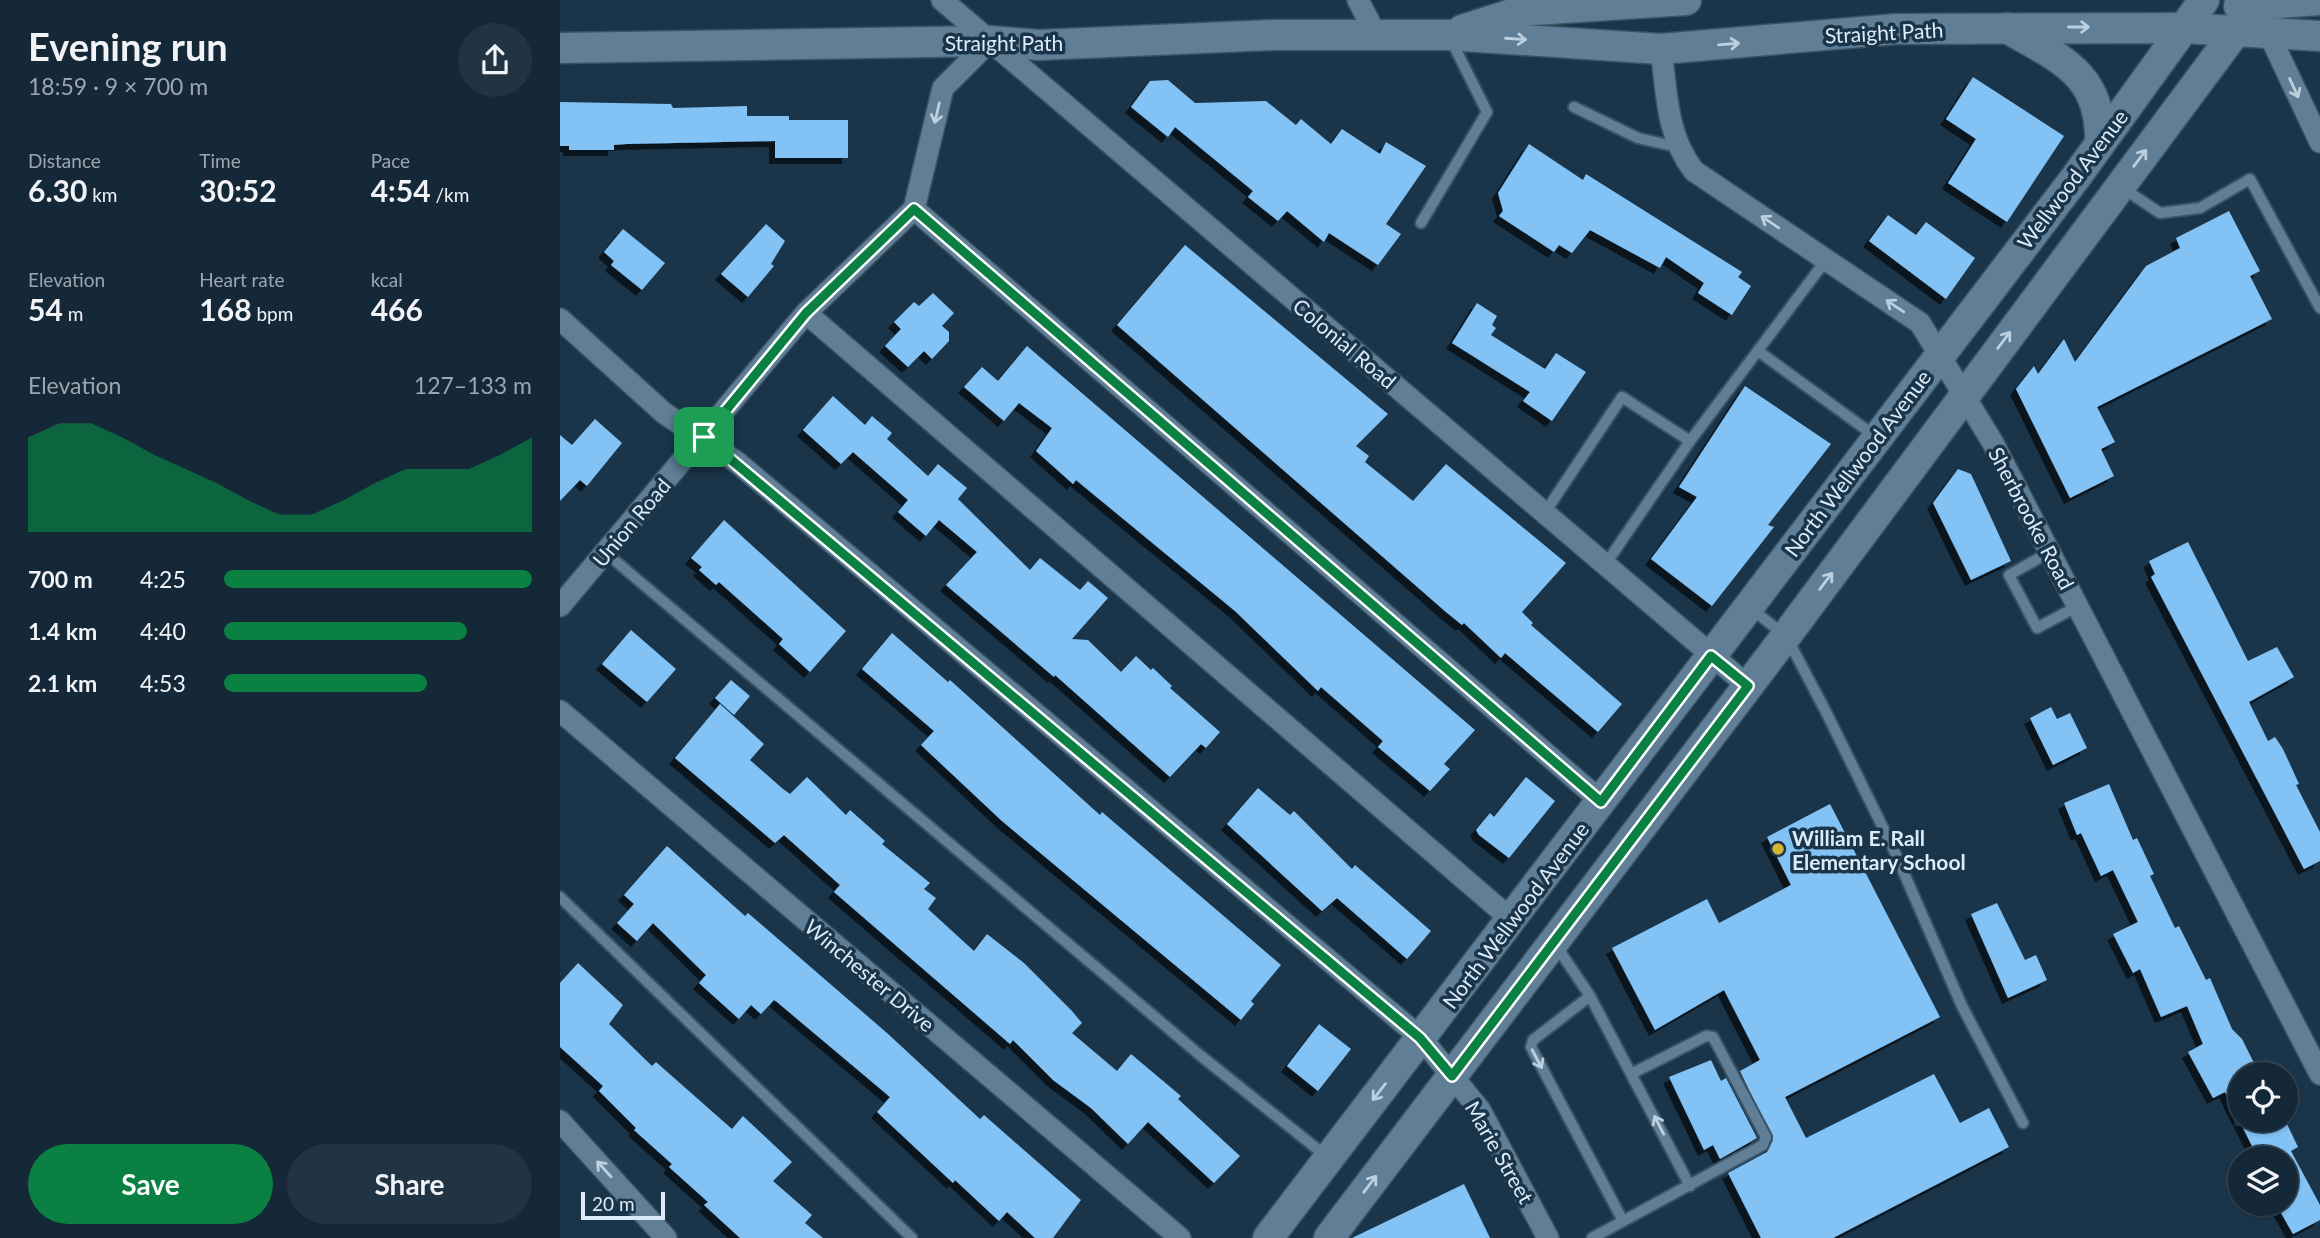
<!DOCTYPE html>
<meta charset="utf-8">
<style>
:root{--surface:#142838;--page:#213443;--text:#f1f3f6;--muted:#9da6ae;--line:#334453;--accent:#0b8043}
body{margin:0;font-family:Lato,sans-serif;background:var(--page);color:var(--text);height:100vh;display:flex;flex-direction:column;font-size:26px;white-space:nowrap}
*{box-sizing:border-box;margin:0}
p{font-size:23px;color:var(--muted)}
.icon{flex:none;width:38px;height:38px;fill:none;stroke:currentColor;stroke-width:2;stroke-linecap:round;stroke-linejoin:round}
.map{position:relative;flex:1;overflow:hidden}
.panel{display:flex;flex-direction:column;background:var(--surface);width:560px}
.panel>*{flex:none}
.tools{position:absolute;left:1668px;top:1062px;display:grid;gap:14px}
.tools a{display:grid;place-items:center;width:70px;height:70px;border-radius:50%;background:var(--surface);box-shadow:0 2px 5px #0004,0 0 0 2px var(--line);font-size:35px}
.scale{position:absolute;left:21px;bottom:18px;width:84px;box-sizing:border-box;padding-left:7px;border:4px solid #dbebf9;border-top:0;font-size:19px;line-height:24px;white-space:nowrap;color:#dbebf9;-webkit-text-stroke:5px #1a354a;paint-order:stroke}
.pin{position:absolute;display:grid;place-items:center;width:60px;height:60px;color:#fff;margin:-30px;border-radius:14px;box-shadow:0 4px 10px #0006}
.round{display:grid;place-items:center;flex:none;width:74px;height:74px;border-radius:37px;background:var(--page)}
.summary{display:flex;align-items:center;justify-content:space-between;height:119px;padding:0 28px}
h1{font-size:38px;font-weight:700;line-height:52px}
.stats{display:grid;grid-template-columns:repeat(3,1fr);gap:10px;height:119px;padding:7px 28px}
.stats div{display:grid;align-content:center}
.stats b{font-size:30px;font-weight:700}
.stats small{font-size:19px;font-weight:400}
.stats p{font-size:19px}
.chart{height:196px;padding:14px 28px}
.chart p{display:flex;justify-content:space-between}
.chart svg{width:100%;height:126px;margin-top:7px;fill:var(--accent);opacity:.7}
.cta{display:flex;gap:14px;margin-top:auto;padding:14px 28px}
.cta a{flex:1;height:80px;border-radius:42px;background:var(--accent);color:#fff;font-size:28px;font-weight:700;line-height:80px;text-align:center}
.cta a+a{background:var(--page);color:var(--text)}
ul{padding:0 28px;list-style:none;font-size:23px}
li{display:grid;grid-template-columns:112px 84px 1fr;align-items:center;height:52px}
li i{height:18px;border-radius:9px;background:var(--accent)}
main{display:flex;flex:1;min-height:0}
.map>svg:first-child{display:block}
.building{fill:#82c2f5;filter:url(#shadow)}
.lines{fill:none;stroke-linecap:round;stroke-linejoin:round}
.service-casing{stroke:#3a5264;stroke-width:14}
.minor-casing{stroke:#3a5264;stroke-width:24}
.secondary-casing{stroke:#3a5264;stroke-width:33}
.service{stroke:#607e95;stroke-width:10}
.minor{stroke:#607e95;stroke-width:21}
.secondary{stroke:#607e95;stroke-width:30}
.oneway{stroke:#bcd0e0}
.route-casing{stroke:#fff;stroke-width:14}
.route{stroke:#0b8043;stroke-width:9}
.poi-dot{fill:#d6b534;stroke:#1a354a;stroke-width:2.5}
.labels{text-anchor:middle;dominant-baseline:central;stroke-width:7;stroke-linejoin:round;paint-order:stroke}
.street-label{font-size:21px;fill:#dbebf9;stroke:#1a354a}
.poi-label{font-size:21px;font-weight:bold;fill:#dbebf9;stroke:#1a354a;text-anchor:start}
</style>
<main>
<section class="panel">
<div class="summary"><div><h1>Evening run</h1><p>18:59 · 9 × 700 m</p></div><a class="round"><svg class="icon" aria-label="share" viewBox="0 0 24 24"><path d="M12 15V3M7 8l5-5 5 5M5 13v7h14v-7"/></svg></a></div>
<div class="stats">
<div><p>Distance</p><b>6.30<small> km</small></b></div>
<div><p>Time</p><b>30:52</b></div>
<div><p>Pace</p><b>4:54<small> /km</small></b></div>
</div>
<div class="stats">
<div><p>Elevation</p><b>54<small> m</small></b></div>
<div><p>Heart rate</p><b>168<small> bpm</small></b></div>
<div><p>kcal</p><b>466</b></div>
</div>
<div class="chart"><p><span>Elevation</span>127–133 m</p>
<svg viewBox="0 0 160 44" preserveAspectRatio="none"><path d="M0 44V11L10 6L20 6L30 11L40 17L50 22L60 27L70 33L80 38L90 38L100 33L110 27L120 22L130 22L140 22L150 17L160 11V44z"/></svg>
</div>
<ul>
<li><b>700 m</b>4:25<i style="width:100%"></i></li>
<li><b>1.4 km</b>4:40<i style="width:79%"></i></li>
<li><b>2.1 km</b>4:53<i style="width:66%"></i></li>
</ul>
<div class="cta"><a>Save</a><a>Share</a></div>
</section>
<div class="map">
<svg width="1760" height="1238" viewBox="0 0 1760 1238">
<defs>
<filter id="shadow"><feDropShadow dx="-6" dy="6" stdDeviation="0" flood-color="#0009"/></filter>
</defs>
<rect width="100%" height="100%" fill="#1a354a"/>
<g class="building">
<path d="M 1413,77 L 1504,136 L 1447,222 L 1388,183 L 1416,139 L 1386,119 Z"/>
<path d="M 608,80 L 635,103 L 706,101 L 736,125 L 741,119 L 771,144 L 782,129 L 820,154 L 826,142 L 866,166 L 826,224 L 841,234 L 818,265 L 769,233 L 764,242 L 727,211 L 718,221 L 688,197 L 693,191 L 615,127 L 608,137 L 571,107 L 590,81 Z"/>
<path d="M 0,102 L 111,104 L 113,108 L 187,106 L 187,116 L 229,116 L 229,120 L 288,120 L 288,158 L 215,158 L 215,141 L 66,144 L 54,145 L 54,150 L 9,150 L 9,146 L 0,146 Z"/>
<path d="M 969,144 L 1023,180 L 1026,174 L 1182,272 L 1178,277 L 1191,286 L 1172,315 L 1138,293 L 1144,283 L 1106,257 L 1100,268 L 1030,230 L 1012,253 L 999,245 L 994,252 L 939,216 L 943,211 L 938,193 Z"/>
<path d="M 1669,211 L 1700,271 L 1690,276 L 1712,319 L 1537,407 L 1555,442 L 1541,449 L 1554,476 L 1510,498 L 1456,389 L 1474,366 L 1478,374 L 1504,339 L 1515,362 L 1586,266 L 1620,248 L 1616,238 Z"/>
<path d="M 1328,215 L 1356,235 L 1366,222 L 1415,258 L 1386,299 L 1309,241 Z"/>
<path d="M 206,224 L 225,241 L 211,264 L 214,266 L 188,297 L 161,274 Z"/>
<path d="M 63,229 L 105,263 L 82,290 L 51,265 L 54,261 L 44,252 Z"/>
<path d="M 625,245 L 828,414 L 796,446 L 809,456 L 805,462 L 853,501 L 886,464 L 1006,563 L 962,612 L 973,623 L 971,625 L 1062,704 L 1038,732 L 945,653 L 941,658 L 904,623 L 902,625 L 886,612 L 557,325 Z"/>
<path d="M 373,293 L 394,313 L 382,326 L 389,332 L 389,341 L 372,359 L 364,351 L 348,367 L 325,346 L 341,329 L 334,322 L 354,302 L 359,306 Z"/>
<path d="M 917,303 L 937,316 L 932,325 L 936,328 L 931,335 L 985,369 L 996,353 L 1026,372 L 992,421 L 963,401 L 970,392 L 892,343 Z"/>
<path d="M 467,346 L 915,730 L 884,764 L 890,769 L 870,791 L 818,747 L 823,741 L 761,687 L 758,691 L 675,611 L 516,480 L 513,484 L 476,451 L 492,428 L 459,403 L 444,421 L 404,387 L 422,367 L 438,381 Z"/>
<path d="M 1185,386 L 1271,444 L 1208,525 L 1214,527 L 1152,606 L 1091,559 L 1137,497 L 1119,487 Z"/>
<path d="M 273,396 L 305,425 L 312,416 L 332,433 L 327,439 L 368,476 L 378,464 L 407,488 L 398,499 L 470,570 L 480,558 L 520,590 L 528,581 L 548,598 L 512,639 L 528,640 L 561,672 L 576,656 L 591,670 L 593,668 L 612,686 L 610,688 L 660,732 L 646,748 L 641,744 L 610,777 L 495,675 L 494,677 L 386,585 L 417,552 L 379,520 L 366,536 L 338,512 L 348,500 L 293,452 L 281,464 L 243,430 Z"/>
<path d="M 35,419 L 62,443 L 27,486 L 20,480 L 0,501 L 0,435 L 12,445 Z"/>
<path d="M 1398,469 L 1411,474 L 1451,561 L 1411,580 L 1373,503 Z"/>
<path d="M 164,520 L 286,631 L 250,672 L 219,644 L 223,639 L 159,582 L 156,585 L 139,570 L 142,567 L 131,558 Z"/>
<path d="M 1628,542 L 1688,661 L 1717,647 L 1734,677 L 1689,702 L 1708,741 L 1715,737 L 1723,749 L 1739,784 L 1736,785 L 1760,832 L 1760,861 L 1744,869 L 1591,577 L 1595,574 L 1589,561 Z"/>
<path d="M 71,630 L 116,669 L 87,702 L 42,664 Z"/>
<path d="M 332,633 L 388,682 L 390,680 L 540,815 L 542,812 L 721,965 L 691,1001 L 694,1004 L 681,1020 L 442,821 L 361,745 L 374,731 L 302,669 Z"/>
<path d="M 171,680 L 190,696 L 174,715 L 155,698 Z"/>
<path d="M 160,704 L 204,744 L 190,760 L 223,789 L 230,794 L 247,777 L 286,815 L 290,810 L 325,841 L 322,844 L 370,883 L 364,889 L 376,898 L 368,909 L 414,951 L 427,934 L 464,963 L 512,1011 L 522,1023 L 512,1033 L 557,1071 L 571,1054 L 621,1096 L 618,1099 L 680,1156 L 654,1183 L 588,1122 L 568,1144 L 531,1108 L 493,1080 L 453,1040 L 450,1044 L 274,892 L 280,885 L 224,835 L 215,843 L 115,758 Z"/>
<path d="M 1491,707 L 1497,719 L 1510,713 L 1527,748 L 1493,765 L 1470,718 Z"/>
<path d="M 966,777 L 995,801 L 949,858 L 919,835 L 916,830 L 930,813 L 934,817 Z"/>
<path d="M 1549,784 L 1573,840 L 1577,838 L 1594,874 L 1590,876 L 1615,928 L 1619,926 L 1646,980 L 1650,978 L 1672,1029 L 1682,1039 L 1695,1065 L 1698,1074 L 1680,1074 L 1680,1120 L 1725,1120 L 1738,1147 L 1731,1151 L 1760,1205 L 1760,1220 L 1733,1234 L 1716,1204 L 1726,1204 L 1726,1158 L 1698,1158 L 1665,1092 L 1653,1098 L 1628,1052 L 1643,1044 L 1627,1006 L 1601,1017 L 1580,969 L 1573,973 L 1553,934 L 1578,922 L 1553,870 L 1541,876 L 1521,833 L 1517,835 L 1504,803 Z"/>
<path d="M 698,788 L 730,815 L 734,811 L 792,869 L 795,865 L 871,931 L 847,959 L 777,898 L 762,911 L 667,824 Z"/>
<path d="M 1270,804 L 1380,1017 L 1225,1097 L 1246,1138 L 1374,1074 L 1400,1123 L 1429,1108 L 1449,1147 L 1273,1238 L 1201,1238 L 1168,1173 L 1207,1152 L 1213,1140 L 1180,1071 L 1200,1060 L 1164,990 L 1095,1030 L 1052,948 L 1147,899 L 1159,923 L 1231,885 L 1207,837 Z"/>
<path d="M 107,846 L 185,916 L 188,913 L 327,1033 L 420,1119 L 424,1115 L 521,1200 L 493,1238 L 475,1238 L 447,1212 L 439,1221 L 395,1180 L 393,1183 L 317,1112 L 330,1097 L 217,1002 L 214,1000 L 201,1014 L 191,1005 L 179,1019 L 139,983 L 146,975 L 93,923 L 77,941 L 57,923 L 74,904 L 64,895 Z"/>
<path d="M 1437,903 L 1465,960 L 1476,955 L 1487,980 L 1448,998 L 1411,914 Z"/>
<path d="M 18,963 L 63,1005 L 49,1024 L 92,1066 L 96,1062 L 172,1129 L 183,1116 L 232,1162 L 213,1181 L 252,1215 L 245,1223 L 263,1238 L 180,1238 L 144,1205 L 148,1202 L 109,1167 L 112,1164 L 74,1130 L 76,1128 L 39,1091 L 43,1086 L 0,1047 L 0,983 Z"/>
<path d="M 759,1024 L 791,1049 L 758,1091 L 727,1066 Z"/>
<path d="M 1151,1060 L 1161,1081 L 1166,1078 L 1197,1138 L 1160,1159 L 1153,1145 L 1144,1150 L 1109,1077 Z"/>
<path d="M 904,1184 L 930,1238 L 792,1238 Z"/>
</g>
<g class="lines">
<defs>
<g id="service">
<path d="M 1014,107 L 1078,138 L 1117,147"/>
<path d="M 1561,187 L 1600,213 L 1640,208 L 1690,179 L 1760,308"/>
<path d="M 861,223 L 927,112 L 891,40"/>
<path d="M 1198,351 L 1315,436"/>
<path d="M 984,514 L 1062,397 L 1130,441"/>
<path d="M 1490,552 L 1449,575 L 1477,628 L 1518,606"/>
<path d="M 46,553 L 641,1056 L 766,1156"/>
<path d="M 1045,565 L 1130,441 L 1266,260"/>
<path d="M 1189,607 L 1226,636 L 1266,712 L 1333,848 L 1402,1006 L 1463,1123"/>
<path d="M 0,897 L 352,1238"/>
<path d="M 995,944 L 1030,996 L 1130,1186"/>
<path d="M 1030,996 L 973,1040 L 971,1047 L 1063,1221"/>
<path d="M 1032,1238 L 1203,1145 L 1206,1137 L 1153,1037 L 1146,1036 L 1073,1073"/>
</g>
<g id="minor">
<path d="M 382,0 L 1188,686"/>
<path d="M 798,0 L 817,37"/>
<path d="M 1709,34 L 1760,142"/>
<path d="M 1101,49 C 1107,93 1106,135 1134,171 L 1360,323 L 1433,443 L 1760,1074"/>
<path d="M 354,209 L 1041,801"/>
<path d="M 246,313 L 952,920"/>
<path d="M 0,319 L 104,413 L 178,463 L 861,1038 L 920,1110 L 988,1238"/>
<path d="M 0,606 L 246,313 L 354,209 L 383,88 L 430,41"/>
<path d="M 0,711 L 620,1238"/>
<path d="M 0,1121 L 106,1238"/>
</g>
<g id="secondary">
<path d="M 1679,6 L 1760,0"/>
<path d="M 1447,28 C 1500,59 1542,73 1540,143"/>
<path d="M 902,30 L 961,11 L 1126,0"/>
<path d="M 0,48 L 430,41 L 479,45 L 714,35 L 888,35 L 1101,49 L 1336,29 L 1624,28 L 1760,36"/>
<path d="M 708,1238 L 1516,177 L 1644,0"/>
<path d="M 769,1238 L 1226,636 L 1699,0"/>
</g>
</defs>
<use href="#service" class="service-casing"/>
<use href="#minor" class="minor-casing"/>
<use href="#secondary" class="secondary-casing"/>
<use href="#service" class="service"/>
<use href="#minor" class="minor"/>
<use href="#secondary" class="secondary"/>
</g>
<defs><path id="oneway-shaft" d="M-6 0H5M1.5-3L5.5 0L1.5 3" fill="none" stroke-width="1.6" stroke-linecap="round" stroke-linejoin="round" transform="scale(1.75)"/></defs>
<g class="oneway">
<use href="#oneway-shaft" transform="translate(1519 27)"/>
<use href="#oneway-shaft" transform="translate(956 39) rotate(4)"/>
<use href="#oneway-shaft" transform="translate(1169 44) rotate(-5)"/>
<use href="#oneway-shaft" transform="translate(1734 88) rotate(65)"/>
<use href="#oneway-shaft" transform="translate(377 113) rotate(103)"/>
<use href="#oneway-shaft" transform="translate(1580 158) rotate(-53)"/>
<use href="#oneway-shaft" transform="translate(1210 222) rotate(-146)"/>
<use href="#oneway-shaft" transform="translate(1335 306) rotate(-146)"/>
<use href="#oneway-shaft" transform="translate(1444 340) rotate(-53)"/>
<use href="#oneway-shaft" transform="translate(1266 581) rotate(-53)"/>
<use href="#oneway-shaft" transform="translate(977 1059) rotate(62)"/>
<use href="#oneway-shaft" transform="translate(819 1092) rotate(128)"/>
<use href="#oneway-shaft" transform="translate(1099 1125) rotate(-117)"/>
<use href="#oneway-shaft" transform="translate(44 1169) rotate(-132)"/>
<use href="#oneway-shaft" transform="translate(810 1184) rotate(-53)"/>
</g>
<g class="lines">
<defs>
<path id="route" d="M 354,209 L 1041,802 L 1151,656 L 1188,686 L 892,1076 L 860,1038 L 144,437 L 246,313 Z"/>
</defs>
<use href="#route" class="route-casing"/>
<use href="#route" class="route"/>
</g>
<circle class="poi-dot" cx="1218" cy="849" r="7"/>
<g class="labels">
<g class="street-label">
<text transform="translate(1324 32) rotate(-3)">Straight Path</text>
<text x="444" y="42">Straight Path</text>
<text transform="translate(1512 179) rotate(-53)">Wellwood Avenue</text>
<text transform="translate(785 343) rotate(40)">Colonial Road</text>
<text transform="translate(1297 463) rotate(-53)">North Wellwood Avenue</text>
<text transform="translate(1472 518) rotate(62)">Sherbrooke Road</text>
<text transform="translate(71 522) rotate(-50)">Union Road</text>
<text transform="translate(955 915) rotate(-53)">North Wellwood Avenue</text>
<text transform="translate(310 975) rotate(40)">Winchester Drive</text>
<text transform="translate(940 1152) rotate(60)">Marie Street</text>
</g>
<g class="poi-label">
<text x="1232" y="837">William E. Rall<tspan x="1232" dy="24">Elementary School</tspan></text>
</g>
</g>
</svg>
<div class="tools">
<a><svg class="icon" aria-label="locate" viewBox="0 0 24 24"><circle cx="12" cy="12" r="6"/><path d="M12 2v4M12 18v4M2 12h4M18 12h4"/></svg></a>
<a><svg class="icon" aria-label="layers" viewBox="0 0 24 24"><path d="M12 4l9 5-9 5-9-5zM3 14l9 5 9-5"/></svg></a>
</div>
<div class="scale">20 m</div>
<div class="pin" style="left:144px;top:437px;background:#1e9e55"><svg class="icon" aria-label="arrive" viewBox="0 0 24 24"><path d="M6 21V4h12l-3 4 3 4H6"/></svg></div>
</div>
</main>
